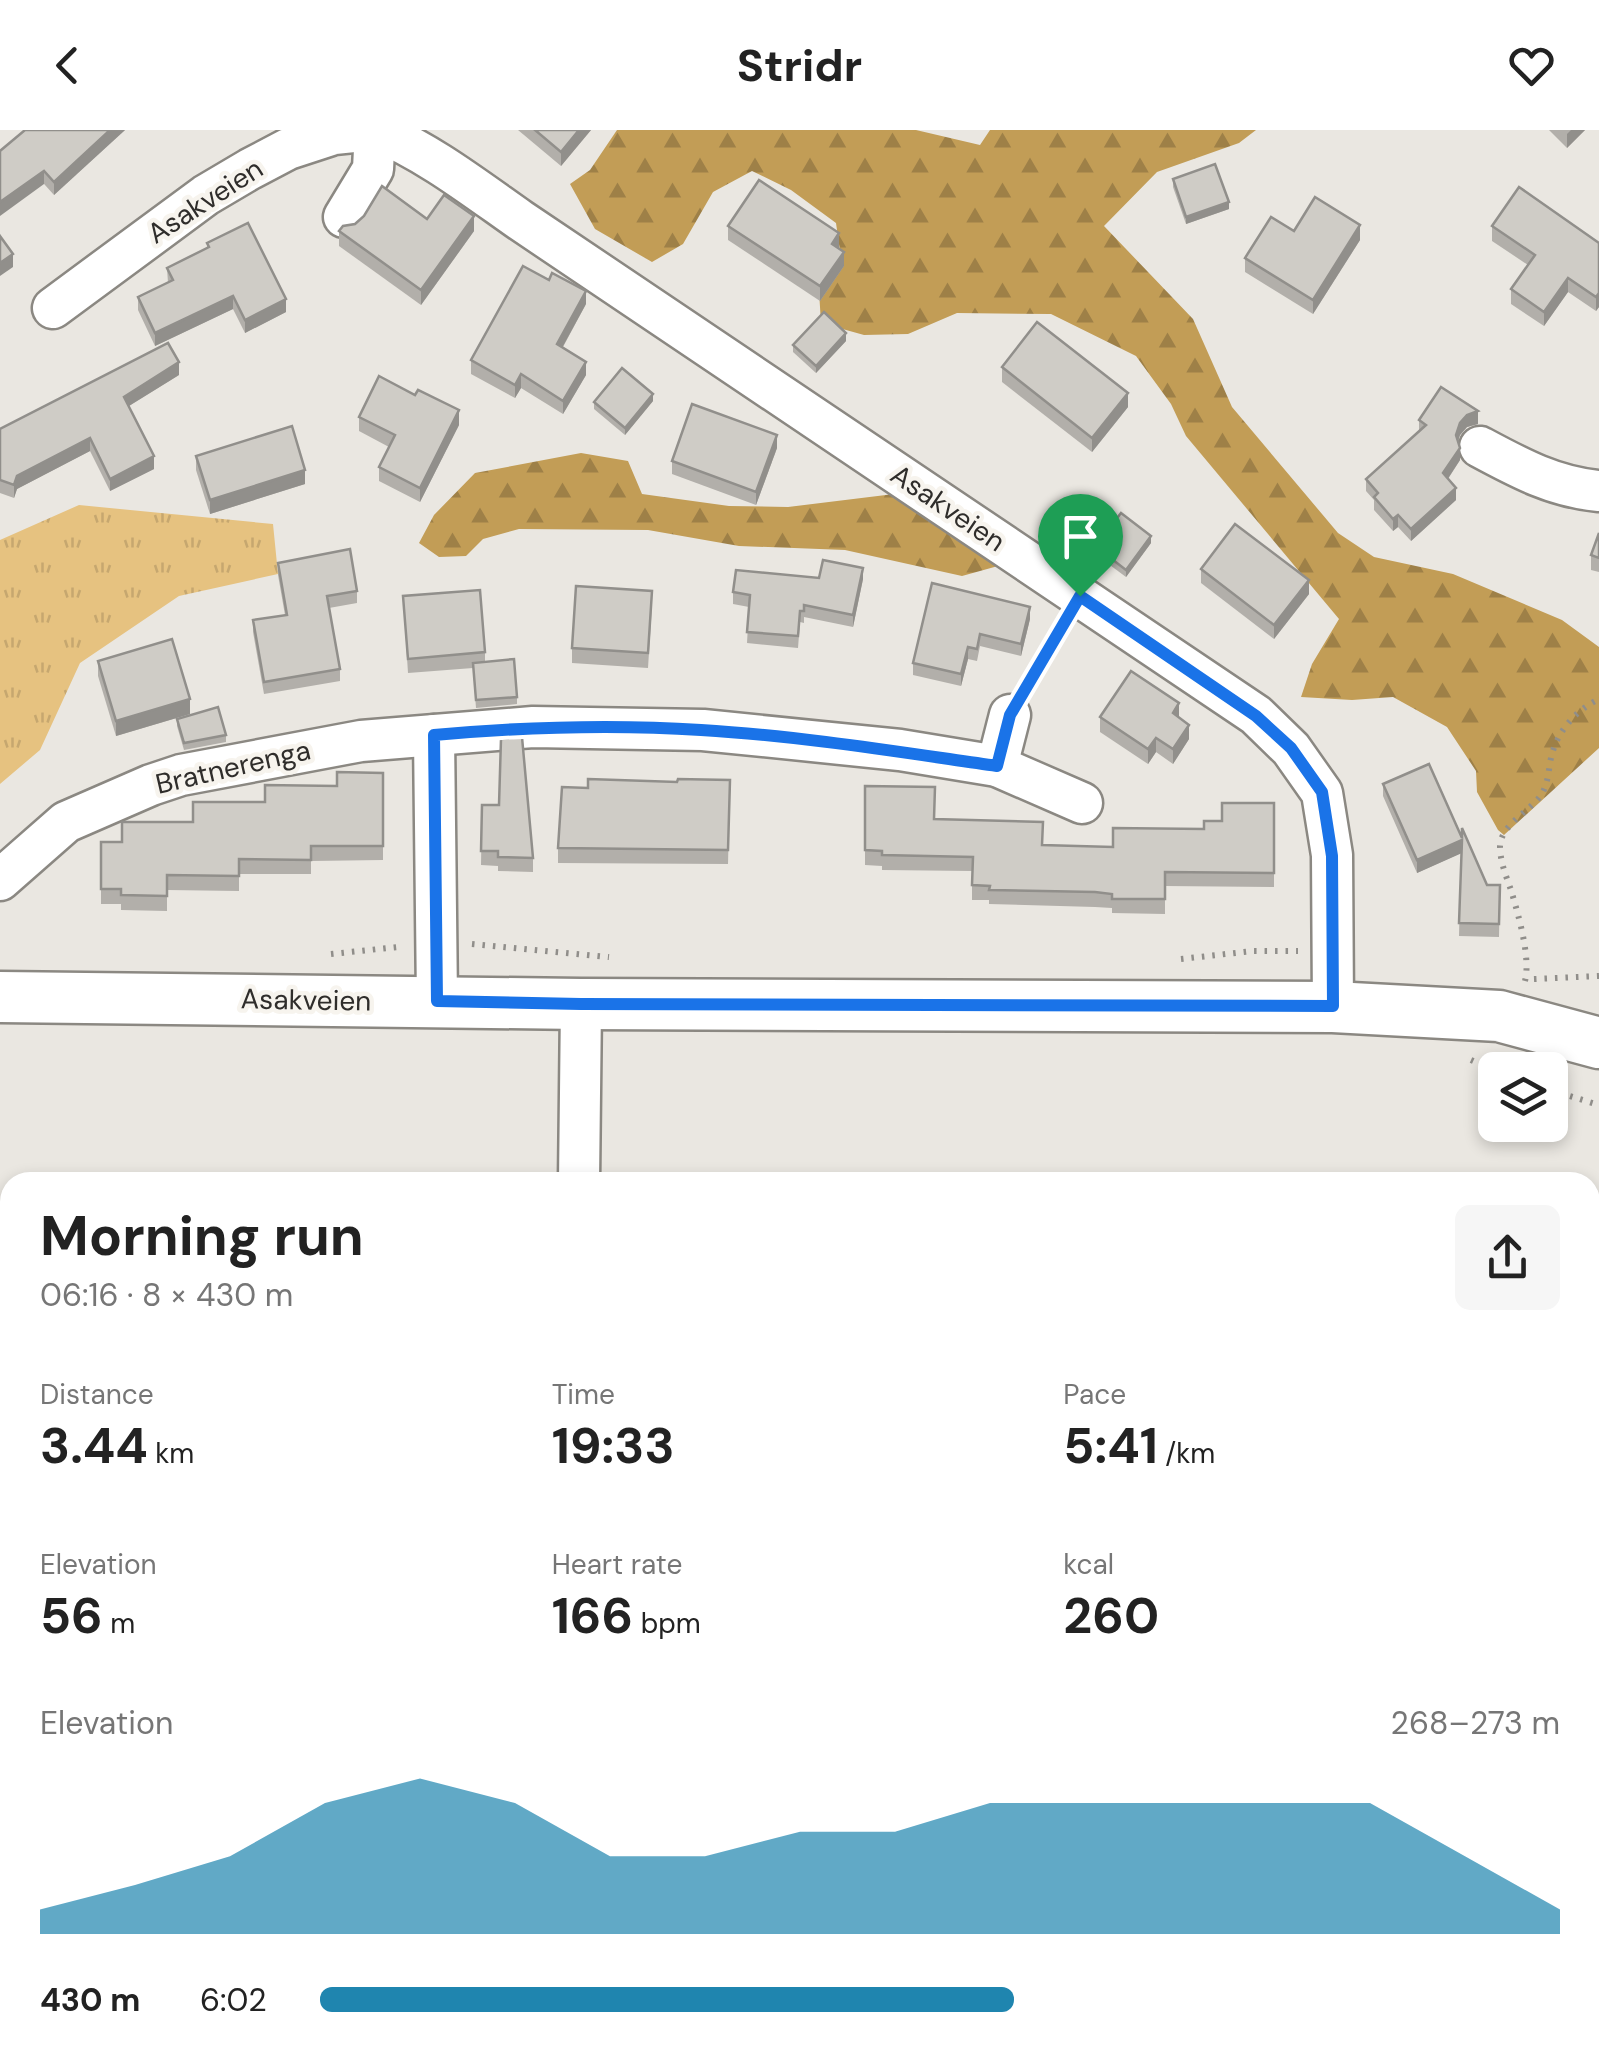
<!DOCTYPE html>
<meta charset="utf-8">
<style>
:root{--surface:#fff;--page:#f6f6f6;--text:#222;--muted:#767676;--accent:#1f85af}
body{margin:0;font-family:"DM Sans",sans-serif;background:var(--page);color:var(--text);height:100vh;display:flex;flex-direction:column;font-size:38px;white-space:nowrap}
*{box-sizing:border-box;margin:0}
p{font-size:32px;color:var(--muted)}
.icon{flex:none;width:55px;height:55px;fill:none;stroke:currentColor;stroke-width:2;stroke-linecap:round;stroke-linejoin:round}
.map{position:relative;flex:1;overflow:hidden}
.details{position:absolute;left:0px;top:1042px;width:1600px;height:888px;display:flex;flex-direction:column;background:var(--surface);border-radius:30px 30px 0 0;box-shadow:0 5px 15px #0003}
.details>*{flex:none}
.controls{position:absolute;left:1478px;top:922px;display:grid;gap:20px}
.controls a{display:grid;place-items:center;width:90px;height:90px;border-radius:15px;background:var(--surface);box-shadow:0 5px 15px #0003;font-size:50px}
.pin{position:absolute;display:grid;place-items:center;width:85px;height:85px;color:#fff;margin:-102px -42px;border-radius:50% 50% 50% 0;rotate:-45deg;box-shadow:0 0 10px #0007}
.pin .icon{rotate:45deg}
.round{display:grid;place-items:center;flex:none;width:105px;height:105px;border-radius:15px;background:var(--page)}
.headline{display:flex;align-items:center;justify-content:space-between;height:170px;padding:0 40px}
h1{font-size:55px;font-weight:700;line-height:75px}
.stats{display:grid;grid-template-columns:repeat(3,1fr);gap:15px;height:170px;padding:10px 40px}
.stats div{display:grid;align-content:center}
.stats b{font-size:50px;font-weight:700}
.stats small{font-size:28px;font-weight:400}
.stats p{font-size:28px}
.chart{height:280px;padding:20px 40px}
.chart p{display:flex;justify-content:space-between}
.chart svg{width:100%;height:180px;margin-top:10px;fill:var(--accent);opacity:.7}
ul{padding:0 40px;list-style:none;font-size:32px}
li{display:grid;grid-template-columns:160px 120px 1fr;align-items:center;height:75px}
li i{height:25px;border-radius:12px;background:var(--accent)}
header{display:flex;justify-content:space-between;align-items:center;height:130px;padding:0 40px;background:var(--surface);font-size:45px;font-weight:700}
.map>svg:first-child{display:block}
.grass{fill:url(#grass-tufts)}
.forest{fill:url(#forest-firs)}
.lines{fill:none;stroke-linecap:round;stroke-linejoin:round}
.minor-casing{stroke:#8b8882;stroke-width:45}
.major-casing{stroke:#8b8882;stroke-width:55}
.path{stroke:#908e8a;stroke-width:6;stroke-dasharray:2.5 8;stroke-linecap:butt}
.minor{stroke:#fff;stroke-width:40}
.major{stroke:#fff;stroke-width:50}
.wall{fill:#b2afaa}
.shaded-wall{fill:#918f8b}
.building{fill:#cfccc6;stroke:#918f8b;stroke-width:2.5}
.route-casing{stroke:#fff;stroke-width:20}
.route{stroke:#1a73e8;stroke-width:12}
.labels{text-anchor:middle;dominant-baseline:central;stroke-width:9;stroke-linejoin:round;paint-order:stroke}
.street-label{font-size:28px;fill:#2f2d2b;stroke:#f7f4ee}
</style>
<header><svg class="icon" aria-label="back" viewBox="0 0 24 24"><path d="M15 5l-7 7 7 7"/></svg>Stridr<svg class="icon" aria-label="heart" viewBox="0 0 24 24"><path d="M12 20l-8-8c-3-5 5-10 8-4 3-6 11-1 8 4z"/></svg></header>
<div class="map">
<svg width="1599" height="1929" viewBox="0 0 1599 1929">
<defs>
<pattern id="grass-tufts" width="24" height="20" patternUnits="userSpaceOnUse" patternTransform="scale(2.5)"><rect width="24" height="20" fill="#e6c280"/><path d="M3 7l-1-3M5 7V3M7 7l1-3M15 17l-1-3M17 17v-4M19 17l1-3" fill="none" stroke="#c6a76f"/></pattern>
<pattern id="forest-firs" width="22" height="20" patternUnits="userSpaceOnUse" patternTransform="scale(2.5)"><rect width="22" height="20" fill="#c29d56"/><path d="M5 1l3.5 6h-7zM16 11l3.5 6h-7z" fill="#9e8047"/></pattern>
</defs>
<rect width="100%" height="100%" fill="#eae7e1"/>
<path class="grass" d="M 79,375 L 273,394 L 278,444 L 179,466 L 80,533 L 40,620 L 0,654 L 0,410 Z"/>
<g class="forest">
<path d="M 617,0 L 916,0 L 980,15 L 990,0 L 1256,0 L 1239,13 L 1157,42 L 1104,96 L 1193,189 L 1232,277 L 1338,403 L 1374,427 L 1453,444 L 1562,490 L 1599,517 L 1599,618 L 1504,705 L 1498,700 L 1477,662 L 1476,641 L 1447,597 L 1393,567 L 1352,570 L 1301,567 L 1312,534 L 1339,489 L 1186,306 L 1171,274 L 1136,226 L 1051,184 L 957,183 L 908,204 L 864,205 L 821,193 L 819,161 L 841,128 L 836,93 L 791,60 L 752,41 L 713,62 L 683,114 L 652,132 L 595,99 L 570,54 L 590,40 Z"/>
<path d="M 581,323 L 628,331 L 642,364 L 729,376 L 788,377 L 894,364 L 998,436 L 962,446 L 845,420 L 739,416 L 648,400 L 519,399 L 483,409 L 466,426 L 439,427 L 419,413 L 434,385 L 475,343 Z"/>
</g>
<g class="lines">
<defs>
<g id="minor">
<path d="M 375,0 C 428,22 473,57 520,90 L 1256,585 L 1291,619 L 1322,663 L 1332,725 L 1333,877"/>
<path d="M 344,87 L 373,39 L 375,0"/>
<path d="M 53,178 L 206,65 L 250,39 L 288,19 L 334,4 L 373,0"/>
<path d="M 1480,317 C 1519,338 1554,357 1599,361"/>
<path d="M 434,605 L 437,871"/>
<path d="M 997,636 L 1010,585"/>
<path d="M 0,750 L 66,692 L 151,655 L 181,645 L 361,611 L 533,597 L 703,600 L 900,620 L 997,636 L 1082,673"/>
<path d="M 579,1052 L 581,874"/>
</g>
<path id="major" d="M 0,867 L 581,874 L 1333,877 L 1499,886 L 1599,913"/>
</defs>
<use href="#minor" class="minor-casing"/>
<use href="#major" class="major-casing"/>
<g class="path">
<path d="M 1028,554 L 1060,500"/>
<path d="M 472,814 L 609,827"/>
<path d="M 331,824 L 398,817"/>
<path d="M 1181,829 L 1253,821 L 1298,821"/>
<path d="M 1534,849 L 1599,846"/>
<path d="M 1525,851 C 1531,827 1518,784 1511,760 C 1506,746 1500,731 1500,716 C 1501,696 1526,683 1538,669 C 1547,659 1548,646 1550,633 C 1555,604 1573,582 1599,569"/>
<path d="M 1471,930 L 1495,941"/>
<path d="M 1550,960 L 1599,975"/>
</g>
<use href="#minor" class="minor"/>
<use href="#major" class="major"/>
</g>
<g class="wall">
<path d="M 25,0 L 125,0 L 54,65 L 9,15 Z"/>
<path d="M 518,0 L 591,0 L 561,36 Z"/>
<path d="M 1549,0 L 1585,0 L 1567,18 Z"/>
<path d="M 1173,49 L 1229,79 L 1186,94 L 1173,57 Z"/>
<path d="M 427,89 L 474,101 L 421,175 L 339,116 L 339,101 L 355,94 Z"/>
<path d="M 728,96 L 839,117 L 844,136 L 820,171 L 728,110 Z"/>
<path d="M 1492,96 L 1599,113 L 1599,177 L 1596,181 L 1568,162 L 1544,196 L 1511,174 L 1511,159 L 1528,135 L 1492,111 Z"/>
<path d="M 1294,101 L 1360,110 L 1313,184 L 1245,142 L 1245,128 Z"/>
<path d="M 207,113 L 286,182 L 245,203 L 233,179 L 155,216 L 138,180 L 138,167 L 168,153 L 167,138 L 207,119 Z"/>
<path d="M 586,174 L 563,217 L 586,245 L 563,284 L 521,258 L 515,268 L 471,244 L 471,230 Z"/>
<path d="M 846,211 L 816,243 L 793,222 L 793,215 Z"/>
<path d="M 1002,237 L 1128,277 L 1092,322 L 1002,252 Z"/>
<path d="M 179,245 L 129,276 L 154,339 L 110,361 L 90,321 L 17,359 L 14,368 L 0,363 L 0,299 Z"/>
<path d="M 653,271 L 625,305 L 594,279 L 594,272 Z"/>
<path d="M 359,287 L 459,295 L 420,372 L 379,351 L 379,337 L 389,317 L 359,301 Z"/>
<path d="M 1419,290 L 1478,294 L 1467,297 L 1460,305 L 1458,311 L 1460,330 L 1448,349 L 1456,370 L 1411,411 L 1398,397 L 1393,401 L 1374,380 L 1374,370 L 1366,361 L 1366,349 L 1419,301 Z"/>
<path d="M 777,318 L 756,375 L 672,344 L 672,331 Z"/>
<path d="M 196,326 L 305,354 L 210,384 L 196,340 Z"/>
<path d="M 1599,403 L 1599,442 L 1591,440 L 1591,425 Z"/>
<path d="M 1151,413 L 1126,447 L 1095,424 L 1095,416 Z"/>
<path d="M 278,433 L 357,461 L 357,473 L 329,478 L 340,539 L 340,551 L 264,564 L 253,502 L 253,490 L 285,485 L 278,445 Z"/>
<path d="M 1201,439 L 1309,464 L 1274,509 L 1201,453 Z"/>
<path d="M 819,448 L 863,449 L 853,497 L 804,487 L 804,493 L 800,492 L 798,518 L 747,513 L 749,477 L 733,474 L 733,462 Z"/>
<path d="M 932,453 L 1030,489 L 1021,526 L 980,516 L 977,531 L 968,529 L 961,556 L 913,545 L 913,533 Z"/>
<path d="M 403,466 L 485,522 L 485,532 L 517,567 L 517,574 L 476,578 L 473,538 L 408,543 Z"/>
<path d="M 652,475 L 648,538 L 572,533 L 572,518 Z"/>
<path d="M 98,531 L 190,584 L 116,606 L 98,546 Z"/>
<path d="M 1100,587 L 1179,588 L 1189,609 L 1173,634 L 1156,622 L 1148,634 L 1100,602 Z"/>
<path d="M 177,589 L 226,605 L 226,612 L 184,620 L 177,596 Z"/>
<path d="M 383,643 L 383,730 L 311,731 L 311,744 L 239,744 L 239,761 L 167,760 L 167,781 L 121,780 L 121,774 L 101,774 L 101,759 L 122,712 L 265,672 L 337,656 Z"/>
<path d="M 730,650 L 728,734 L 558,733 L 558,718 L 588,658 L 677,652 Z"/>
<path d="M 1383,654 L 1462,708 L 1487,755 L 1500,755 L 1499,807 L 1459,806 L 1461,723 L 1417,743 L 1383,666 Z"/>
<path d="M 865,656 L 935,689 L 1043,715 L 1113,717 L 1204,699 L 1222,691 L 1274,673 L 1274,757 L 1165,756 L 1165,784 L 1112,783 L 1112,778 L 1095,777 L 989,774 L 989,770 L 972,770 L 972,741 L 882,740 L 882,736 L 865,735 Z"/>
<path d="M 482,675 L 499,675 L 533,728 L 533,742 L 498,741 L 498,736 L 481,735 Z"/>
</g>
<g class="shaded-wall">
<path d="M 110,0 L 125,0 L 54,65 L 54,52 Z"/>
<path d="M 579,0 L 591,0 L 561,36 L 561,22 Z"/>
<path d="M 1571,0 L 1585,0 L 1567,18 L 1567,4 Z"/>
<path d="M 44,41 L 44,54 L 0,86 L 0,72 Z"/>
<path d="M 1229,72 L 1229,79 L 1186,94 L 1186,87 Z"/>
<path d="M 474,86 L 474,101 L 421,175 L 421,160 Z"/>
<path d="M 1360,95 L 1360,110 L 1313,184 L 1313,170 Z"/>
<path d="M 839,103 L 839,117 L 832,128 L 832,114 Z"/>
<path d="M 844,122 L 844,136 L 820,171 L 820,156 Z"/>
<path d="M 13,124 L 13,137 L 0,146 L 0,133 Z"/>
<path d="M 1568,148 L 1568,162 L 1544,196 L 1544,182 Z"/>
<path d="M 586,161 L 586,174 L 557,227 L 557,214 Z"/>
<path d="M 1599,163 L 1599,177 L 1596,181 L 1596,167 Z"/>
<path d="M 233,166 L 233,179 L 155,216 L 155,203 Z"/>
<path d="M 286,169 L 286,182 L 245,203 L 245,190 Z"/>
<path d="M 846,203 L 846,211 L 816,243 L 816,236 Z"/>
<path d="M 179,232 L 179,245 L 124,279 L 124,267 Z"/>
<path d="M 586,232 L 586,245 L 563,284 L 563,271 Z"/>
<path d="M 521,244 L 521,258 L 515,268 L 515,255 Z"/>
<path d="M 1128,263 L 1128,277 L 1092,322 L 1092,308 Z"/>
<path d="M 653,264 L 653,271 L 625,305 L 625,298 Z"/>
<path d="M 459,280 L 459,295 L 420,372 L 420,358 Z"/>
<path d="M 1478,281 L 1478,294 L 1467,297 L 1460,305 L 1456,317 L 1456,305 L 1460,293 L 1467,285 Z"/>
<path d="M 777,305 L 777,318 L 756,375 L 756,362 Z"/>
<path d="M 90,308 L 90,321 L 17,359 L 14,368 L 14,355 L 17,346 Z"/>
<path d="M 1460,318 L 1460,330 L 1443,356 L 1443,343 Z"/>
<path d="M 154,326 L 154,339 L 110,361 L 110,349 Z"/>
<path d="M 305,340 L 305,354 L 210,384 L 210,370 Z"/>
<path d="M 1456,358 L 1456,370 L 1411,411 L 1411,399 Z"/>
<path d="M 1398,385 L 1398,397 L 1393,401 L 1393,389 Z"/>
<path d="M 1151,406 L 1151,413 L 1126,447 L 1126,440 Z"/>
<path d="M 863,438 L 863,449 L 853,497 L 853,485 Z"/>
<path d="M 1309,450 L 1309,464 L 1274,509 L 1274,495 Z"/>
<path d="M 1030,477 L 1030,489 L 1021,526 L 1021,514 Z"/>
<path d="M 968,517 L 968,529 L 961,556 L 961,544 Z"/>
<path d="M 190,569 L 190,584 L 116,606 L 116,591 Z"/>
<path d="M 1179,573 L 1179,588 L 1173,583 Z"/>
<path d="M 1189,595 L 1189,609 L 1173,634 L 1173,619 Z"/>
<path d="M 1156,608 L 1156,622 L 1148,634 L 1148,619 Z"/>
<path d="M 1462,710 L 1462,723 L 1417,743 L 1417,730 Z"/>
</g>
<g class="building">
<path d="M 25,0 L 110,0 L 54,52 L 44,41 L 0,72 L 0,21 Z"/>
<path d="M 535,0 L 579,0 L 561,22 Z"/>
<path d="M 1215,34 L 1229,72 L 1186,87 L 1173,49 Z"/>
<path d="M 759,50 L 839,103 L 832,114 L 844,122 L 820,156 L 728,96 Z"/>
<path d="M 382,56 L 427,89 L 444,65 L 474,86 L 421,160 L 339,101 L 343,96 L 355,94 L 364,86 Z"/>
<path d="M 1519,57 L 1599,113 L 1599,163 L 1596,167 L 1568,148 L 1544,182 L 1511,159 L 1535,125 L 1492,96 Z"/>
<path d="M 1315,67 L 1360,95 L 1313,170 L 1245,128 L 1271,87 L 1294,101 Z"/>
<path d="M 248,93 L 286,169 L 245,190 L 233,166 L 155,203 L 138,167 L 173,150 L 167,138 L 209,117 L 207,113 Z"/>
<path d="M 0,106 L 13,124 L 0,133 Z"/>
<path d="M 523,136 L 549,150 L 552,143 L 586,161 L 557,214 L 586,232 L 563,271 L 521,244 L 515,255 L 471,230 Z"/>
<path d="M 824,182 L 846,203 L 816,236 L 793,215 Z"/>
<path d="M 1037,192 L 1128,263 L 1092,308 L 1002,237 Z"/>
<path d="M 168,213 L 179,232 L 124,267 L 154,326 L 110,349 L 90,308 L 17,346 L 14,355 L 0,350 L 0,299 Z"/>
<path d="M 622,238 L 653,264 L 625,298 L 594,272 Z"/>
<path d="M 379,246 L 415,265 L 418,260 L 459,280 L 420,358 L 379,337 L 395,305 L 359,287 Z"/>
<path d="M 1441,257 L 1478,281 L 1467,285 L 1460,293 L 1456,305 L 1460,318 L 1443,343 L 1456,358 L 1411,399 L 1398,385 L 1393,389 L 1374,367 L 1378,363 L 1366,349 L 1426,295 L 1419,290 Z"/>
<path d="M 692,274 L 777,305 L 756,362 L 672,331 Z"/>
<path d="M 292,296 L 305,340 L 210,370 L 196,326 Z"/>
<path d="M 1121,383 L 1151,406 L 1126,440 L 1095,416 Z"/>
<path d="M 1235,394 L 1309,450 L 1274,495 L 1201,439 Z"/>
<path d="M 1599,403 L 1599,428 L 1591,425 Z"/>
<path d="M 350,419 L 357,461 L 327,466 L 340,539 L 264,552 L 253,490 L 287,485 L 278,433 Z"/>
<path d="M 823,430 L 863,438 L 853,485 L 804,475 L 804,481 L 800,481 L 798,506 L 747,502 L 750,465 L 733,462 L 736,440 L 819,448 Z"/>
<path d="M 932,453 L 1030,477 L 1021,514 L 980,504 L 977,519 L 968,517 L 961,544 L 913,533 Z"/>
<path d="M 576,456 L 652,461 L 648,523 L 572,518 Z"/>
<path d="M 480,460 L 485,522 L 408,529 L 403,466 Z"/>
<path d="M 172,509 L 190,569 L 116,591 L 98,531 Z"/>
<path d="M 514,529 L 517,567 L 476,570 L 473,533 Z"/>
<path d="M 1131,541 L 1179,573 L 1173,583 L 1189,595 L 1173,619 L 1156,608 L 1148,619 L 1100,587 Z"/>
<path d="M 218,577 L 226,605 L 184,613 L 177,589 Z"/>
<path d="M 522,607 L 533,728 L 498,727 L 498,721 L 481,721 L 482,675 L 499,675 L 501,609 Z"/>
<path d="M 1429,634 L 1462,708 L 1462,698 L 1487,755 L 1500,755 L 1499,794 L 1459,793 L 1462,710 L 1417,730 L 1383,654 Z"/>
<path d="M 337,642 L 383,643 L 383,716 L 311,716 L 311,730 L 239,729 L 239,746 L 167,745 L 167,766 L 121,765 L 121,759 L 101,759 L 101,712 L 122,712 L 122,692 L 193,692 L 193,672 L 265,672 L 265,655 L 337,656 Z"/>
<path d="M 588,649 L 677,652 L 678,649 L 730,650 L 728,720 L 558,718 L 562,657 L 588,658 Z"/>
<path d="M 865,656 L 935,657 L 934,689 L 1043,692 L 1042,715 L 1113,717 L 1113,698 L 1204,699 L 1204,691 L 1222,691 L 1222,673 L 1274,673 L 1274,743 L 1165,742 L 1165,769 L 1112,769 L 1112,764 L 1095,762 L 989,760 L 990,756 L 972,755 L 973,727 L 882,725 L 882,721 L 865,720 Z"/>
</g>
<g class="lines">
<defs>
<path id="route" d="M 1080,466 L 1256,586 L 1291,618 L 1322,662 L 1332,726 L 1333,876 L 581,874 L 437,871 L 434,605 C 523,597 612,594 701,600 C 801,606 899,622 997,636 L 1010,585 Z"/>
</defs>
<use href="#route" class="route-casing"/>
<use href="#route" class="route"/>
</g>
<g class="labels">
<g class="street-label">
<text transform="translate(205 71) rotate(-33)">Asakveien</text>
<text transform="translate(948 378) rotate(34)">Asakveien</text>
<text transform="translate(233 637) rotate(-13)">Bratnerenga</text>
<text transform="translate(306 870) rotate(1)">Asakveien</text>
</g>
</g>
</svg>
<div class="controls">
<a><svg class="icon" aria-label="layers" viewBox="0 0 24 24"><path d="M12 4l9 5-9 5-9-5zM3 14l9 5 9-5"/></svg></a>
</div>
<div class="pin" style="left:1080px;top:466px;background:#1e9e55"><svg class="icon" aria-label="arrive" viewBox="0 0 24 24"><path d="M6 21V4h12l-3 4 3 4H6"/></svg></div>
<section class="details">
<div class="headline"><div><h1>Morning run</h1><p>06:16 · 8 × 430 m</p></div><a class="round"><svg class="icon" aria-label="share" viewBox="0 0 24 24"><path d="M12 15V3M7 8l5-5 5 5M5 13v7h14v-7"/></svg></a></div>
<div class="stats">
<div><p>Distance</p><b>3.44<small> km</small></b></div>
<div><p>Time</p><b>19:33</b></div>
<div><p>Pace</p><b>5:41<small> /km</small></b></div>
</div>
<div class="stats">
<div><p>Elevation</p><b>56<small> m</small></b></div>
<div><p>Heart rate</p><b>166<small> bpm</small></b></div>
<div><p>kcal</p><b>260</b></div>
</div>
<div class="chart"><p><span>Elevation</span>268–273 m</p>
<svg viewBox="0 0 160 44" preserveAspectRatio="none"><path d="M0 44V38L10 32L20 25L30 12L40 6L50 12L60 25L70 25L80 19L90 19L100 12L110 12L120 12L130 12L140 12L150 25L160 38V44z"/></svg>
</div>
<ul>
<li><b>430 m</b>6:02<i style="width:56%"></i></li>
</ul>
</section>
</div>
